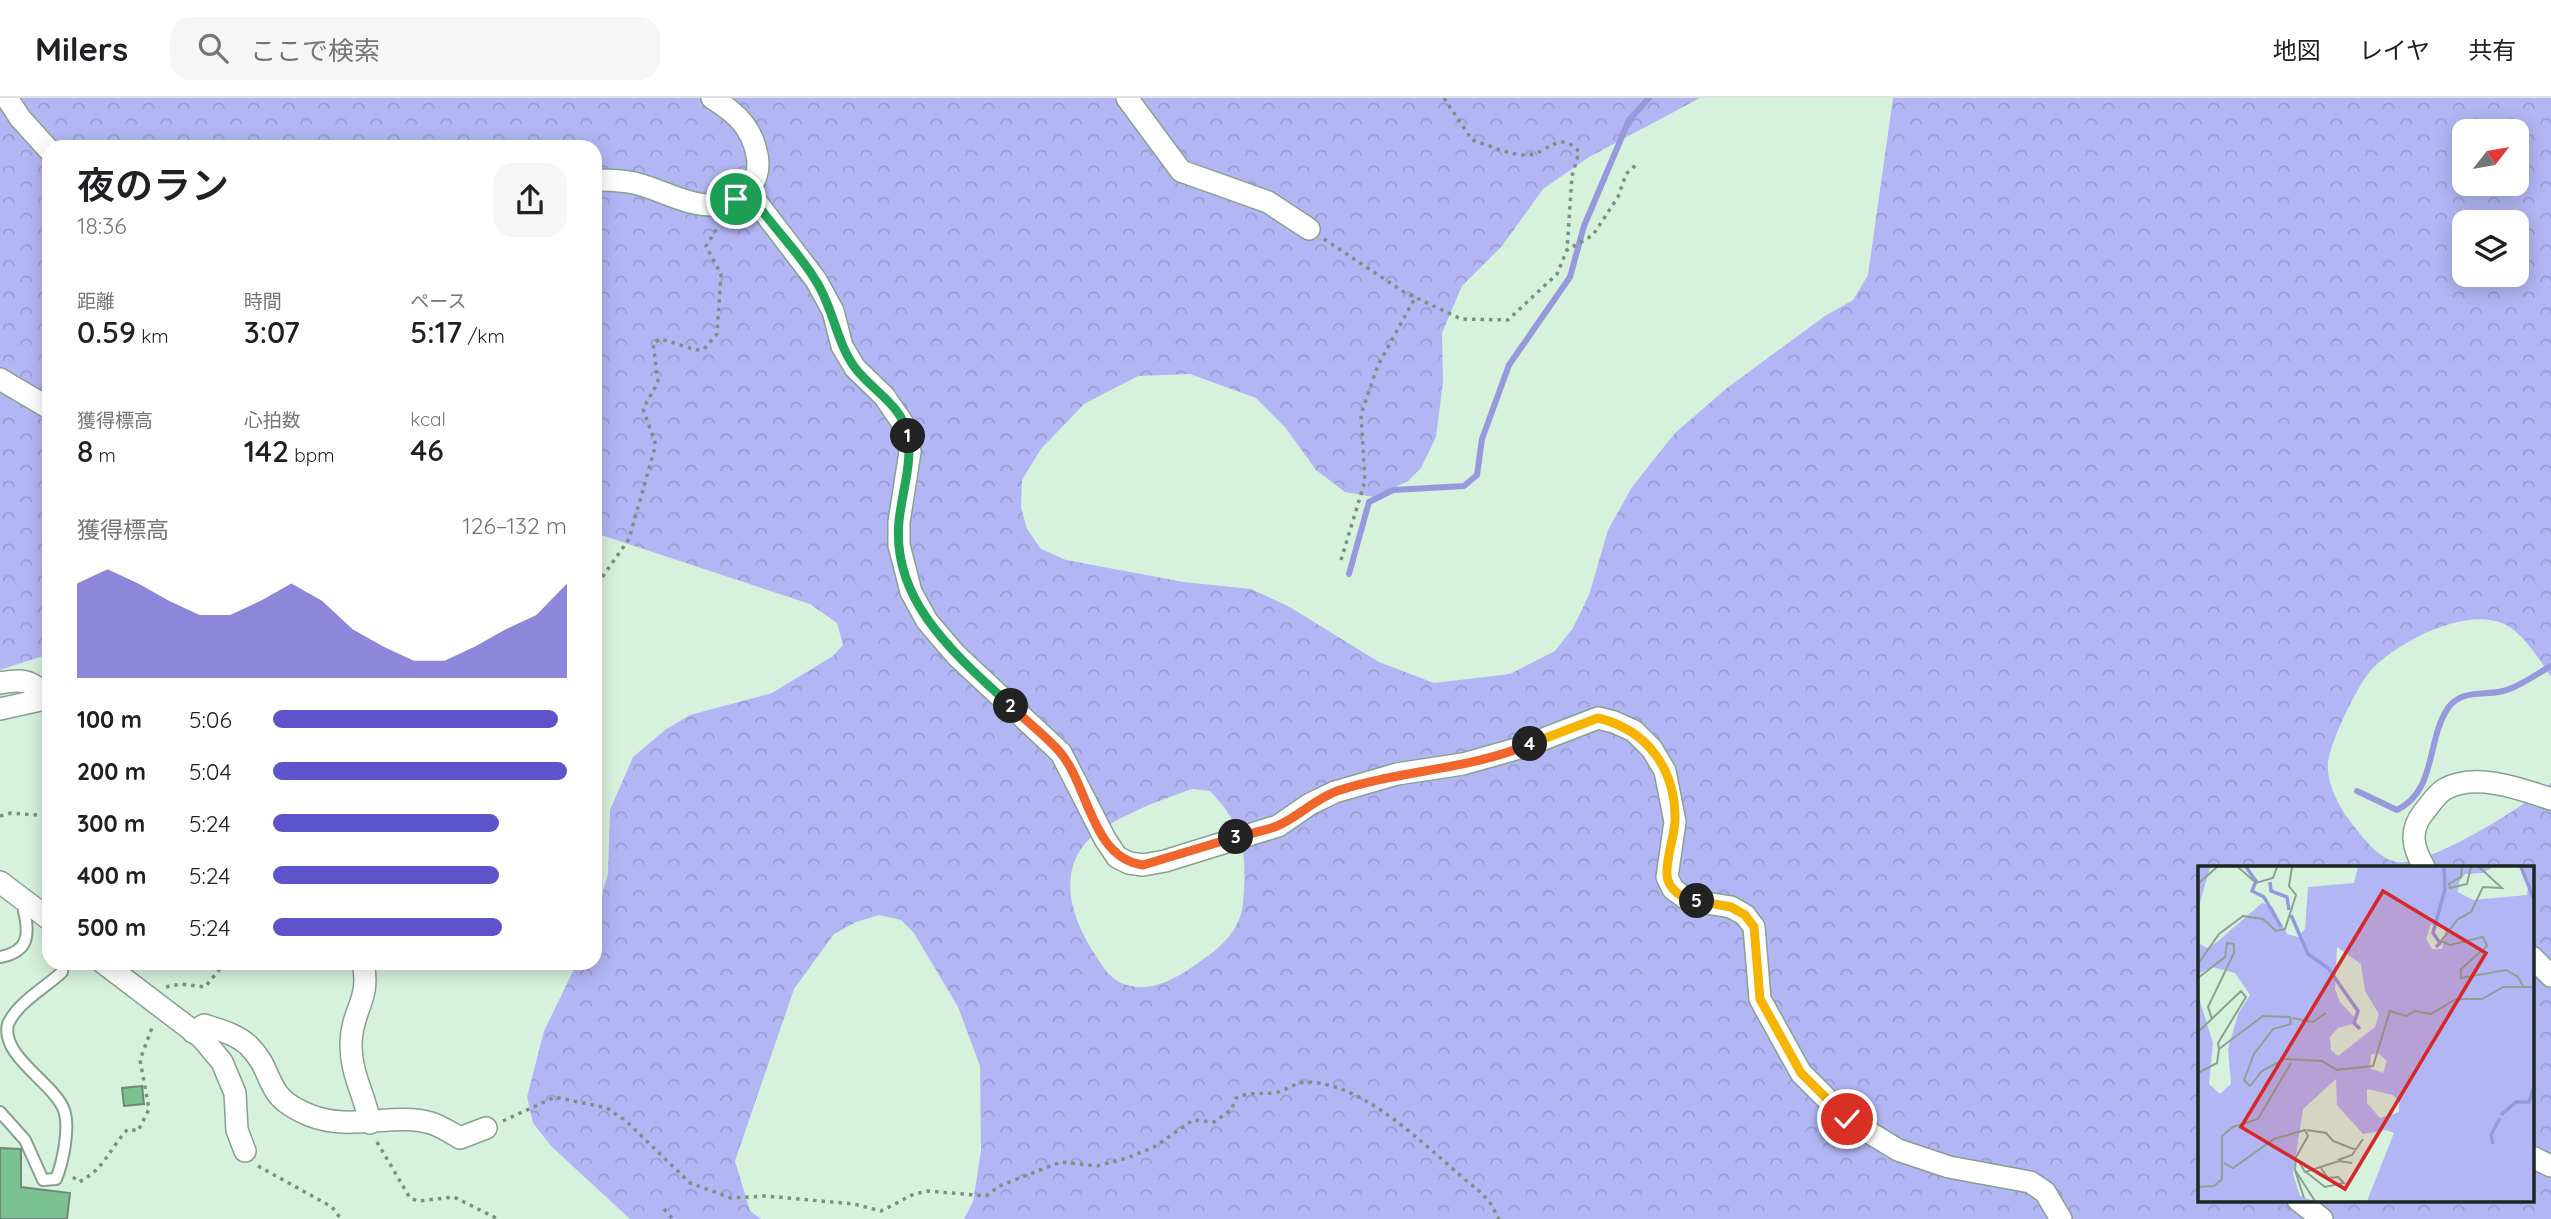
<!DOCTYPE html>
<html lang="ja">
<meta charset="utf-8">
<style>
:root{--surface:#fff;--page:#f6f6f6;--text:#202124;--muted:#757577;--line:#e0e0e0;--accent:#5d54cc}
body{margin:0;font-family:Quicksand,"Noto Sans JP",sans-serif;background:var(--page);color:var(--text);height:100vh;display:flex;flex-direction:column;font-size:26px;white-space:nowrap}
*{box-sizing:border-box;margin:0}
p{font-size:23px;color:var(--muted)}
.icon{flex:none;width:38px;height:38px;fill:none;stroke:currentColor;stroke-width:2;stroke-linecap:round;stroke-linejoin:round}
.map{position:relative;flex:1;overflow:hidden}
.side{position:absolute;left:42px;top:42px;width:560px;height:830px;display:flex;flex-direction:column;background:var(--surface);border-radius:21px;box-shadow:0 4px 18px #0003}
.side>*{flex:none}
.needle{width:46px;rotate:59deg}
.controls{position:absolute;left:2452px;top:21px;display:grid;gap:14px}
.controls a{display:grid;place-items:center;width:77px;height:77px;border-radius:14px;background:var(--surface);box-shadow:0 4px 18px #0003;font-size:35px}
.pin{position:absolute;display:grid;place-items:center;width:60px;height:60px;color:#fff;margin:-30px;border:4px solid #fff;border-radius:50%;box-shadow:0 2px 7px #0007}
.km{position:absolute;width:35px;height:35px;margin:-18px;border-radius:50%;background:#222;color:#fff;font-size:19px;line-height:35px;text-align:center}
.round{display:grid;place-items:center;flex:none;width:74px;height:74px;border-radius:21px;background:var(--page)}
.overview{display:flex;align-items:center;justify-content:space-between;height:119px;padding:0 35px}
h1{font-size:38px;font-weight:600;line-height:52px}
.figures{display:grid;grid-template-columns:repeat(3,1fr);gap:10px;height:119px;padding:7px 35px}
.figures div{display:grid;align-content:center}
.figures b{font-size:30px;font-weight:600}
.figures small{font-size:19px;font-weight:400}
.figures p{font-size:19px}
.chart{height:196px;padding:14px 35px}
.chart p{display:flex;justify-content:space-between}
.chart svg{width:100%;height:126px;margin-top:7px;fill:var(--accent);opacity:.7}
ul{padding:0 35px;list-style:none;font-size:23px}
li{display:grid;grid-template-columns:112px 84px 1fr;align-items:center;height:52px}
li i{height:18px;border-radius:9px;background:var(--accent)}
header{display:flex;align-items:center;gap:42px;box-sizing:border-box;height:98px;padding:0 35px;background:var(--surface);border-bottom:2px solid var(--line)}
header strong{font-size:33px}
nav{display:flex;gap:38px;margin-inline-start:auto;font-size:24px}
.search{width:490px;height:63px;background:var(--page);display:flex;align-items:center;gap:18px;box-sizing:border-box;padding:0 24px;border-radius:21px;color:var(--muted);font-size:26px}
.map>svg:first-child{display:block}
.forest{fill:url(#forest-crowns);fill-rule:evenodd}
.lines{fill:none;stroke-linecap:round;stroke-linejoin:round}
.stream{stroke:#9699dc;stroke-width:6}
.building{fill:#7bc191;stroke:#708976;stroke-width:2}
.lane-casing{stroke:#87a18e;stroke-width:14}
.street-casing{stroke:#87a18e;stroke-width:24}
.path{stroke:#7d9082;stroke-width:3.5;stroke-dasharray:3.5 5;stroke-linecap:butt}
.lane{stroke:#fff;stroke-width:10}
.street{stroke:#fff;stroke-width:21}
.split-1-casing{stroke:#fff;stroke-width:14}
.split-2-casing{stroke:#fff;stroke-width:14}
.split-3-casing{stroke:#fff;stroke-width:14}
.split-4-casing{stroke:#fff;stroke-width:14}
.split-5-casing{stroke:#fff;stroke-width:14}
.split-6-casing{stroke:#fff;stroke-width:14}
.split-1{stroke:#22a559;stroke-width:9}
.split-2{stroke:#22a559;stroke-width:9}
.split-3{stroke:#f0652b;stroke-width:9}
.split-4{stroke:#f0652b;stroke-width:9}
.split-5{stroke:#f5b400;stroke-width:9}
.split-6{stroke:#f5b400;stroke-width:9}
.inset-river{fill:none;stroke:#9699dc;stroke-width:3.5}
.inset-road{fill:none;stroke:#8ca191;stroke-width:2}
.view{fill:#d62828;fill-opacity:0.15;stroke:#d62828;stroke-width:3.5}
.inset-edge{fill:none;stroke:#1d2720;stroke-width:3.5}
</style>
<header>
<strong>Milers</strong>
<div class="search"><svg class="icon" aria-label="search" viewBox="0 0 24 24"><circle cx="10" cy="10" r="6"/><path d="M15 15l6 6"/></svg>ここで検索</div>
<nav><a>地図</a><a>レイヤ</a><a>共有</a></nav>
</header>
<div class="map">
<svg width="2551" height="1121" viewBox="0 0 2551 1121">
<defs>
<pattern id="forest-crowns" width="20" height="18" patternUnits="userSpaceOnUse" patternTransform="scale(1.75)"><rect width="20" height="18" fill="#b2b6f4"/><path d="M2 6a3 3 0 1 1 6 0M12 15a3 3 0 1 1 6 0" fill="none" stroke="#999cd1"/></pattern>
</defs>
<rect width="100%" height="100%" fill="#d6f2dd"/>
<path class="forest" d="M 0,0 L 1700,0 L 1589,59 L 1543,91 L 1502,148 L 1462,188 L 1442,235 L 1443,284 L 1436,339 L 1421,370 L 1408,383 L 1374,399 L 1345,394 L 1316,372 L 1285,329 L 1256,300 L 1190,276 L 1138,278 L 1084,306 L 1041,351 L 1022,382 L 1021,409 L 1027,431 L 1041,451 L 1066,462 L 1184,484 L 1251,491 L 1288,508 L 1379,564 L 1434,585 L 1510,576 L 1555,553 L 1573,530 L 1589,497 L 1608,432 L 1632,389 L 1675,335 L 1727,290 L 1825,218 L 1853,202 L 1868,177 L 1893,0 L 2551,0 L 2551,579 C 2540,562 2522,533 2502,525 C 2464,510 2400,543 2373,570 C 2358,585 2330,644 2328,665 C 2326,686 2341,712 2353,727 C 2365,742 2378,760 2397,764 C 2428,769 2527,707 2551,685 L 2551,1121 L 964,1121 L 973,1104 L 981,1053 L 980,968 L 958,909 L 914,835 L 901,822 L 879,817 L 856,824 L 834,836 L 794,891 L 735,1063 L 750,1113 L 761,1121 L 630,1121 L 551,1048 L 533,1025 L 527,999 L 544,933 L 577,865 L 595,864 L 595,819 L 608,776 L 610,712 L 633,659 L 665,632 L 690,617 L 772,595 L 833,558 L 843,547 L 837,525 L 810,506 L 595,435 L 595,49 L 49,49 L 49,556 L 0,572 ZM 2464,33 L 2516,33 L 2516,86 L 2464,86 ZM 2464,124 L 2516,124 L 2516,177 L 2464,177 ZM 1193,691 L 1210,693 C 1245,729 1247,757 1243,805 C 1241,829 1224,847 1205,860 C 1184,875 1156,896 1127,887 C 1110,882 1103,869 1094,855 C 1073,823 1058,780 1084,747 C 1103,723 1164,700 1193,691 ZM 2199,769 L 2532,769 L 2532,1102 L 2199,1102 Z"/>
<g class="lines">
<g class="stream">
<path d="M 1349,476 L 1369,404 L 1393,392 L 1464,388 L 1477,377 L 1482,341 L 1509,267 L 1570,179 L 1584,128 L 1629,22 L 1649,0"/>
<path d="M 2357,693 L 2397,712 C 2437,692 2426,643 2448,610 C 2461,591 2485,598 2503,593 C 2520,589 2536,576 2551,568"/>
</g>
</g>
<g class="building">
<path d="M 142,988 L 144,1006 L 124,1008 L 122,990 Z"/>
<path d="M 0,1050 L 21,1051 L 21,1089 L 70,1095 L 67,1121 L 0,1121 Z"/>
</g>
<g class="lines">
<defs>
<g id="lane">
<path d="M 0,859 C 28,854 30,838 24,813 L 29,806"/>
<path d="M 0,1014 L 25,1042 L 43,1082 L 56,1081 C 63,1064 70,1030 64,1012 C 54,985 0,958 8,926 C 18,904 45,890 62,874 L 63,864"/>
</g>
<g id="street">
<path d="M 7,0 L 20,20 L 49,52"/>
<path d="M 1127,0 L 1181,73 L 1268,104 L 1309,131"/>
<path d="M 595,82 C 609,82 624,82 638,86 C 675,96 708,122 744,95 C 756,86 760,71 757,57 C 752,29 735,14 712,0"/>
<path d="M 748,93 L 816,182 L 833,213 L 842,248 L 855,270 L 884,298 L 906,330 L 910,354 L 899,424 L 899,447 L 911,494 L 927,523 L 956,557 L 1061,655 L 1105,741 L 1117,759 L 1129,765 L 1143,767 L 1165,763 L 1278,728 L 1310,706 L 1335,694 L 1397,676 L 1463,666 L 1523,649 L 1598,620 L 1614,624 L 1634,633 L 1652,651 L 1665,673 L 1675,724 L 1667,779 L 1673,791 L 1688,802 L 1731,809 L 1745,817 L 1754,829 L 1760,901 L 1801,975 L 1847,1021 L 1898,1052 L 1949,1069 L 2030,1084 L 2045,1094 L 2061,1121"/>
<path d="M 0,281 L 49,310"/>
<path d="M 0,585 C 20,581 34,581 45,600"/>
<path d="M 0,611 L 49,600"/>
<path d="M 2424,769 C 2413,750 2409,733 2423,715 C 2430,707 2436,696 2445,691 C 2476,674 2521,691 2551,701"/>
<path d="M 0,784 L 49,821"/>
<path d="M 2532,859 L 2551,878"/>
<path d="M 102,864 L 202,940 L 222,964 L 235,995 L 237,1032 L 245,1053"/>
<path d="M 363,864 C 371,903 352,910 351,945 C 350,975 365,997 370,1025"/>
<path d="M 193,934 L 204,927 C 219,932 236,936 248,947 C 277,975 261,998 309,1017 C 351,1034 393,1014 431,1025 C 441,1028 451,1035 460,1040 L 486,1030"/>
<path d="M 2532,1059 L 2551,1068"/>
<path d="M 2298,1102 L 2322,1121"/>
</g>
</defs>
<use href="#lane" class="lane-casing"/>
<use href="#street" class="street-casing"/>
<g class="path">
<path d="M 1444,0 L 1472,42 C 1489,47 1508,57 1526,57 C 1548,57 1559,30 1579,54 L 1572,78 L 1567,152"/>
<path d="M 1324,141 L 1404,194 L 1461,221 L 1508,222 L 1557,176 L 1567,152 L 1593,137 L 1618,99 L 1626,76 L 1637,66"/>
<path d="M 1341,462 L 1365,383 L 1361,316 L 1378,267 L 1415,200"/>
<path d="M 595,483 L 603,478 L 629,441 L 654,353 L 655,344 L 643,311 L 658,284 L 653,245 L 661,241 L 696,252 L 704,251 L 717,236 L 721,176 L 706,148 L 719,127"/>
<path d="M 0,718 L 11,715 L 49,718"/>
<path d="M 166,889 L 181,886 L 205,889 L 220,871 L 234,864"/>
<path d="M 503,1023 L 555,999 L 607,1010 L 626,1023 L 690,1085 L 731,1100 L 765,1098 L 854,1106 L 881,1113 L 914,1096 L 928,1093 L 986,1098 L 999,1088 L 1061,1064 L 1097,1068 L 1127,1060 L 1154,1049 L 1193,1022 L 1214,1024 L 1231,1012 L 1236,1000 C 1250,993 1263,997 1278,994 C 1289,991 1297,983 1309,984 C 1371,987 1432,1056 1479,1093 L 1489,1103 L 1499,1121"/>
<path d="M 377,1044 L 410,1100 L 418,1103 L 454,1099 L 498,1121"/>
<path d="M 258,1068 L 332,1109 L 341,1121"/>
<path d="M 73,1079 L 79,1084 C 106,1070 108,1052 128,1031 L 138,1033 L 149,1011 L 140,962 L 153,927"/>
<path d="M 664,1111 L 673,1121"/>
</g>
<use href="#lane" class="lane"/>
<use href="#street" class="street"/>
</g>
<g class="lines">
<defs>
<path id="split-1" d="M 736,101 L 748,93 C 768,125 797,151 816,183 C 834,211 836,245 856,271 C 873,293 903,308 908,338"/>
<path id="split-2" d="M 908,338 C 912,367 902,394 899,423 C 891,504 957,558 1011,608"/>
<path id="split-3" d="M 1011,608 C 1026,623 1045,637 1059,653 C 1089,687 1091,760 1143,767 L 1236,739"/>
<path id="split-4" d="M 1236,739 C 1249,736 1264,733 1277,728 C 1298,719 1315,701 1337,693 C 1400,672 1469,672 1530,646"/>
<path id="split-5" d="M 1530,646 L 1598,620 C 1648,632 1676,672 1675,723 C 1674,741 1666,759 1667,777 C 1668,792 1684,802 1697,803"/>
<path id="split-6" d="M 1697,803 L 1731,809 L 1745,817 L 1754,829 L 1760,901 L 1801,975 L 1847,1021"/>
</defs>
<use href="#split-1" class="split-1-casing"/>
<use href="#split-2" class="split-2-casing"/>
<use href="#split-3" class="split-3-casing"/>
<use href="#split-4" class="split-4-casing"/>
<use href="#split-5" class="split-5-casing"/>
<use href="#split-6" class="split-6-casing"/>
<use href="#split-1" class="split-1"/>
<use href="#split-2" class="split-2"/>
<use href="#split-3" class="split-3"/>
<use href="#split-4" class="split-4"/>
<use href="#split-5" class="split-5"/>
<use href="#split-6" class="split-6"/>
</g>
<g transform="translate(2198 768)">
<rect width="336" height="336" fill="#d6f2dd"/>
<path d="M 0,1 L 12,1 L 0,44 ZM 160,1 L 295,1 L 285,7 L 267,8 L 261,16 L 260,26 L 275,34 L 329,29 L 331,15 L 322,1 L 336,1 L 336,335 L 169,335 L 196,267 L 188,264 L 165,268 L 139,239 L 138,213 L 105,243 L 95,308 L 102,330 L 115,335 L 0,335 L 0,129 L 15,177 L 11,218 L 22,228 L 33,218 L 30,183 L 40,148 L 52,129 L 37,107 L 14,101 L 0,108 L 0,77 L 9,82 L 19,76 L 64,37 L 74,40 L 89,68 L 100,71 L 107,63 L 110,21 L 156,17 ZM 233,58 L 248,62 L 244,83 L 234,83 L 228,73 ZM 139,81 L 163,98 L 167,125 L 181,148 L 177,161 L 140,190 L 133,184 L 132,171 L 140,162 L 154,158 L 157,152 L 142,136 L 137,123 ZM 180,187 L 189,195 L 185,207 L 172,202 L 173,189 ZM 169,223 L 195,229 L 201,236 L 201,246 L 182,252 L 169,237 Z" fill="#b2b6f4" fill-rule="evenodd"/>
<path class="inset-river" d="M 48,1 L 58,15 L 54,25 L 66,31 L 83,61M 323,1 L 336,33M 72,16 L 73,25 L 89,31 L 91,44M 93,49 L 110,88 L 130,102 L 160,145 L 156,157 L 162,163M 238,81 L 242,77 L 235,67 L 247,23 L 246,1M 303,249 L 318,236 L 331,236 L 336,221M 295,278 L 293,269 L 302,252"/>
<path class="inset-road" d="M 40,1 L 58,17 L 75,12 L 79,1M 264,1 L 263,11 L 251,18 L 252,22 L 269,18 L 273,1M 281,1 L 304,22 L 285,21 L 273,46 L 260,53 L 243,75 L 252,79 L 285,71 L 289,80 L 263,103 L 263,112 L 308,104 L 320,111 L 326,122M 0,18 L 19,1M 0,98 L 21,68 L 45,50 L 65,53 L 78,65 L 87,63 L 98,29 L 91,20 L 94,1M 0,112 L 27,91 L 29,77 L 36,78 L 36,87 L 10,141 L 14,153M 94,152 L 115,156 L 128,147M 0,166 L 43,125 L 48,131 L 20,177 L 21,183 L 65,150 L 92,151 L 93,158 L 75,163 L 56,188 L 46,214 L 52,220 L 64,205 L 86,193 L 124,195 L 139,204 L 175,200 L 192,145 L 208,150 L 217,145 L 233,148 L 258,133 L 284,133 L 305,121 L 336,121M 0,207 L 19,197 L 21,183M 109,264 L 128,267 L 135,275 L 158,284M 100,294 L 107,306 L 141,295 L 154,297M 140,294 L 154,289 L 165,273M 26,297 L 35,302 L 76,273 L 107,264 L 110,270 L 98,291 L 97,304 L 117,335M 97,304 L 106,332M 108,306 L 127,321 L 146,317 L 140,311 L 130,312 L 123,302M 0,321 L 16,320 L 24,313 L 24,270 L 35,261 L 60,253 L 93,197"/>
<path class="view" d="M 185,25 L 288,87 L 147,323 L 43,261 Z"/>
<rect width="336" height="336" class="inset-edge"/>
</g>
</svg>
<div class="controls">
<a><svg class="needle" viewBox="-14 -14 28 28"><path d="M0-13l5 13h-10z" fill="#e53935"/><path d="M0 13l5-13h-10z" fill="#757577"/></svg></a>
<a><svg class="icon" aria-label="layers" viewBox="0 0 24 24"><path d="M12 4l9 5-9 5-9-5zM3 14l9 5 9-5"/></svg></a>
</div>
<div class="pin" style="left:736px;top:101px;background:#1e9e55"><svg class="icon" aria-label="arrive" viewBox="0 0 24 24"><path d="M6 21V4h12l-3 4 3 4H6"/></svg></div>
<div class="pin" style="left:1847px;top:1021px;background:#d93025"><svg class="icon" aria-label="check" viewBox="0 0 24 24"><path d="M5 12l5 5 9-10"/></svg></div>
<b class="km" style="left:908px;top:338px">1</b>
<b class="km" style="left:1011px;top:608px">2</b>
<b class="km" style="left:1236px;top:739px">3</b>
<b class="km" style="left:1530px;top:646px">4</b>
<b class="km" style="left:1697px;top:803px">5</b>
<section class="side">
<div class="overview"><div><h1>夜のラン</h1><p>18:36</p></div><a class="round"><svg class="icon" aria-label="share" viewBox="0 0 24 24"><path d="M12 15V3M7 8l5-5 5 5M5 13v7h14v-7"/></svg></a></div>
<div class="figures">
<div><p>距離</p><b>0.59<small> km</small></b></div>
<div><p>時間</p><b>3:07</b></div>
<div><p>ペース</p><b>5:17<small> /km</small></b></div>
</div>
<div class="figures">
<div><p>獲得標高</p><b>8<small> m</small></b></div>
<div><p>心拍数</p><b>142<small> bpm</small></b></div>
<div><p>kcal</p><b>46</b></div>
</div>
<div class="chart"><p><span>獲得標高</span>126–132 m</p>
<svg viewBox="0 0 160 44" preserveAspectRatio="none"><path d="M0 44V11L10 6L20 11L30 17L40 22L50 22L60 17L70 11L80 17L90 27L100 33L110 38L120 38L130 33L140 27L150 22L160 11V44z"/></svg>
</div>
<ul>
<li><b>100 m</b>5:06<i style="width:97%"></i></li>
<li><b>200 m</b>5:04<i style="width:100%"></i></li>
<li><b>300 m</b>5:24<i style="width:77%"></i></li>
<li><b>400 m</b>5:24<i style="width:77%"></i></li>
<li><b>500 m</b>5:24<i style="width:78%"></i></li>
</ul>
</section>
</div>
